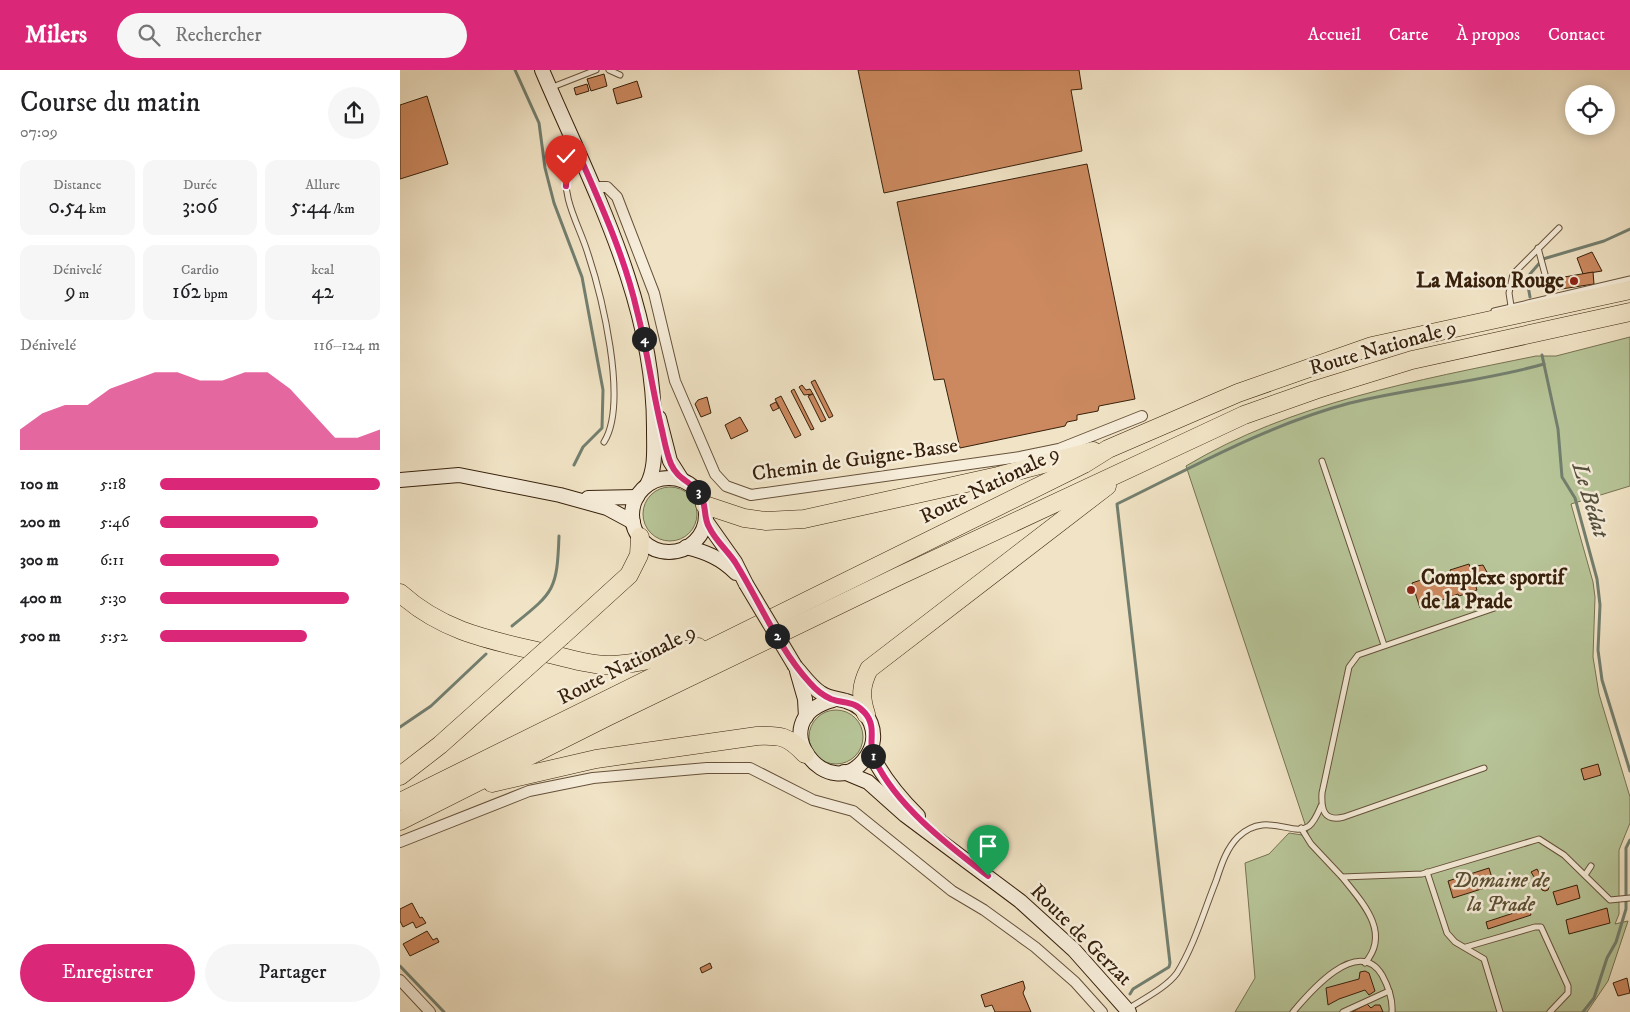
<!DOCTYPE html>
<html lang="fr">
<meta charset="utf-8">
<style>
:root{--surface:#fff;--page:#f6f6f6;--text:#202124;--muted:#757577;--accent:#db2777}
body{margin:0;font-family:"IM FELL DW Pica",serif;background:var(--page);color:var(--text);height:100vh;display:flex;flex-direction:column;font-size:19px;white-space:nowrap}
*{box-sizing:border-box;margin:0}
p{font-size:16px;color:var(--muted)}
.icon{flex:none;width:28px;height:28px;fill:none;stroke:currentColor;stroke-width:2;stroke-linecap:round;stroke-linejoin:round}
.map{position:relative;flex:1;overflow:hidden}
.sheet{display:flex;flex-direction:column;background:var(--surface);width:400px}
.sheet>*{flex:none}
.fabs{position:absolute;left:1165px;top:15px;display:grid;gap:10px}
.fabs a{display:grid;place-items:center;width:50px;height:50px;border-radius:50%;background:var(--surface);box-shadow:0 2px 12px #0003;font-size:25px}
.pin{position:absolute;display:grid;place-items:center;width:42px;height:42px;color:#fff;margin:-51px -21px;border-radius:50% 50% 50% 0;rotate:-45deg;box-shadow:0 0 5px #0007}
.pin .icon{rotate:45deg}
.km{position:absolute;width:25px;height:25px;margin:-12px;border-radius:50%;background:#222;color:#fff;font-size:14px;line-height:25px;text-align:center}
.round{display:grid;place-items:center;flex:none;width:52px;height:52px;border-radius:26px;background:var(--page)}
.overview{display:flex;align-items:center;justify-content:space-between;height:85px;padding:0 20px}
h1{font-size:28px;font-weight:600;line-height:38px}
.metrics{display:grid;grid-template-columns:repeat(3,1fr);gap:8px;height:85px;padding:5px 20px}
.metrics div{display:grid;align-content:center;border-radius:12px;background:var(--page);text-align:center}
.metrics b{font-size:21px;font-weight:600}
.metrics small{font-size:14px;font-weight:400}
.metrics p{font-size:14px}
.chart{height:140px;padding:10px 20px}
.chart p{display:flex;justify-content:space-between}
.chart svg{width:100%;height:90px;margin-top:5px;fill:var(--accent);opacity:.7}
.button{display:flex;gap:10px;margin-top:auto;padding:10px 20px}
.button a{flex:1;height:58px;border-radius:30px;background:var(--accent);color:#fff;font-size:20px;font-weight:600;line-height:58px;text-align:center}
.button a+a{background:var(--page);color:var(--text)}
ul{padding:0 20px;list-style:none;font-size:16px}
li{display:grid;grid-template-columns:80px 60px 1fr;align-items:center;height:38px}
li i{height:12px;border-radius:6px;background:var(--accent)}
header{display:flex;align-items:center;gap:30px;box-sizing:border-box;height:70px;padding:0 25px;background:var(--accent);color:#fff}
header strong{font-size:24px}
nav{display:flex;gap:28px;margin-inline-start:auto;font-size:18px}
.search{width:350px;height:45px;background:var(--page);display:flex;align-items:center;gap:12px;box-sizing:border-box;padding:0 18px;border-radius:28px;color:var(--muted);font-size:19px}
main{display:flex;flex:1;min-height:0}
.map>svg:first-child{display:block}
.green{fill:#b7c598;stroke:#777252}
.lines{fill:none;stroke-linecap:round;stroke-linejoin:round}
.stream{stroke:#737f6f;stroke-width:3}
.building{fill:#cc895f;stroke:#37200b}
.lane-casing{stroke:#66513a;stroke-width:7}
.street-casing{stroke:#66513a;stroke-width:12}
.secondary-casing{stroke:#37200b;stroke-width:16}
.highway-casing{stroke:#37200b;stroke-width:19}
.lane{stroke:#f6edda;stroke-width:5}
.street{stroke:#f6edda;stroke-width:10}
.secondary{stroke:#f6edda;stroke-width:14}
.highway{stroke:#f1e4c6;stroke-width:18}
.secondary-bridge-casing{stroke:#37200b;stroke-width:16;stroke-linecap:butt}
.highway-bridge-casing{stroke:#37200b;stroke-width:19;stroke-linecap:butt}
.secondary-bridge{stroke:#f6edda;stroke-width:14}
.highway-bridge{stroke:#f1e4c6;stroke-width:18}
.route-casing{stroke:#fff;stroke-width:10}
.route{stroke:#db2777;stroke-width:6}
.poi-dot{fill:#8f2418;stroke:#f6edda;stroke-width:2}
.labels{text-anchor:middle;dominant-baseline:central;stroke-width:5;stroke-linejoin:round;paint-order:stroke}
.poi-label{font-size:21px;font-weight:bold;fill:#37200b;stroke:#f6edda;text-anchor:end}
.street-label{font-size:21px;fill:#37200b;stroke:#f6edda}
.park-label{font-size:21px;font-style:italic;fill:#5d5235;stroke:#f6edda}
.water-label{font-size:22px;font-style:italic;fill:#55503d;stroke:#f6edda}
</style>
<header>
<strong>Milers</strong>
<div class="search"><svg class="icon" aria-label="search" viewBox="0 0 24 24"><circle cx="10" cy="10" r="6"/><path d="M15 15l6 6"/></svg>Rechercher</div>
<nav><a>Accueil</a><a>Carte</a><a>À propos</a><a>Contact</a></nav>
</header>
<main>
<section class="sheet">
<div class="overview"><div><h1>Course du matin</h1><p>07:09</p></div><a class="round"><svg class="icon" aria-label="share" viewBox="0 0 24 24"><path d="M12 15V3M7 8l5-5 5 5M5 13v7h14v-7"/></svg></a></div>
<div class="metrics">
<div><p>Distance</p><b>0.54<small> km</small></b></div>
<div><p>Durée</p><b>3:06</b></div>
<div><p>Allure</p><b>5:44<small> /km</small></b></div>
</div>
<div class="metrics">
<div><p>Dénivelé</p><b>9<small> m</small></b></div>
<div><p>Cardio</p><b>162<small> bpm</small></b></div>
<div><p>kcal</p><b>42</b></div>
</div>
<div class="chart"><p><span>Dénivelé</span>116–124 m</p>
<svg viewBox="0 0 160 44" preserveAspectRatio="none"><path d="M0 44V34L10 26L20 22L30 22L40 14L50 10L60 6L70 6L80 10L90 10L100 6L110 6L120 14L130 26L140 38L150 38L160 34V44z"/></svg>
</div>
<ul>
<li><b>100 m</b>5:18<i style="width:100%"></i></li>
<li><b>200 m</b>5:46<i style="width:72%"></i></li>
<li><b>300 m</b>6:11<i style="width:54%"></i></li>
<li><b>400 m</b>5:30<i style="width:86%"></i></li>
<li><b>500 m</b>5:52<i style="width:67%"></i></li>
</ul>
<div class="button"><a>Enregistrer</a><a>Partager</a></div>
</section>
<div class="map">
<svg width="1230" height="942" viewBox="0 0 1230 942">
<rect width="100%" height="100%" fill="#f1e4c6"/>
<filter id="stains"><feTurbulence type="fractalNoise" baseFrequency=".004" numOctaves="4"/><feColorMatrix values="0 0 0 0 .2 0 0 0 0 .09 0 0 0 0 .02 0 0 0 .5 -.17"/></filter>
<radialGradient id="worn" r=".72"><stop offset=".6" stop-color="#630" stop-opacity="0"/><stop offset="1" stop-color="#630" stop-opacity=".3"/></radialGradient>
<g class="green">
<path d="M 1230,267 L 1230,416 L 1171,434 L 1193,512 L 1195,527 L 1193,587 L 1199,624 L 1230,727 L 1230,753 L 1219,780 L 1219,844 L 1215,854 L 1228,851 L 1208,911 L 1187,942 L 835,942 L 855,908 L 845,793 L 869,784 L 889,763 L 909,766 L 786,396 C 891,333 1018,310 1136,286 L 1156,286 Z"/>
<circle cx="270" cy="444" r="27"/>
<circle cx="436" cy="667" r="27"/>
</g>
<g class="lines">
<g class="stream">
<path d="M 115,0 L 139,53 L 145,98 L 154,133 L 182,207 L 203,320 L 202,358 L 183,377 L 174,395"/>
<path d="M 1130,227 L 1128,216 L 1130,204 L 1143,189 L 1204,171 L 1230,159"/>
<path d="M 1142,285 L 1158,359 L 1162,407 L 1175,428 L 1197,509 L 1200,535 L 1198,580 L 1202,610 L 1230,701"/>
<path d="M 112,556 C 154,522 157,521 159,466"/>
<path d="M 0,657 L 31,636 L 86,584"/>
<path d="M 0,896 L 44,942"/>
<path d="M 730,924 L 733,919 L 769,897 L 770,893 L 717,434 C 793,397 867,355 950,333 C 1014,317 1081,312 1144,294"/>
<path d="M 1183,942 L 1194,928 L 1207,888 L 1216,872 L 1226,839 L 1226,778 L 1230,770"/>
</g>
</g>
<g class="building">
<path d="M 458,0 L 679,0 L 682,19 L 671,20 L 682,81 L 484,123 Z"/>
<path d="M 204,4 L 207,16 L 191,21 L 187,9 Z"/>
<path d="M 237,11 L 242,27 L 217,34 L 213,19 Z"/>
<path d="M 187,14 L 189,21 L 176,25 L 174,18 Z"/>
<path d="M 27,26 L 48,94 L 0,109 L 0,35 Z"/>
<path d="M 687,94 L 735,329 L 699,336 L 698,341 L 677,345 L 677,350 L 667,352 L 665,356 L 560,378 L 544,309 L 534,310 L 497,132 Z"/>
<path d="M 1192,182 L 1202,201 L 1183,204 L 1177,188 Z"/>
<path d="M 1193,202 L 1194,214 L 1155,220 L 1153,209 Z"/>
<path d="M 415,310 L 433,346 L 429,348 L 411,312 Z"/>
<path d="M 402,315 L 406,320 L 410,319 L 413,324 L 404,325 L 399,317 Z"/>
<path d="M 394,319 L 414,359 L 411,360 L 391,321 Z"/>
<path d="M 413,324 L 426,350 L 421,352 L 408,326 Z"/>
<path d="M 381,326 L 401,365 L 395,368 L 375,329 Z"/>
<path d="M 307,327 L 311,343 L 301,347 L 295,334 L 298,330 Z"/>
<path d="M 376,332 L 379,338 L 373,341 L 370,335 Z"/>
<path d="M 340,347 L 348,361 L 331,369 L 325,355 Z"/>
<path d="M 1069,494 L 1070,497 L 1083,495 L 1088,504 L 1080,506 L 1081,512 L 1076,517 L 1077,520 L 1059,526 L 1058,524 L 1020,538 L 1012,513 L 1021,510 L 1022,512 L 1051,503 L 1050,500 Z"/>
<path d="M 1198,694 L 1201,705 L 1184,710 L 1181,699 Z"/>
<path d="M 1089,798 L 1094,815 L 1053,828 L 1048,811 Z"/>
<path d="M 1137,799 L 1141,807 L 1136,810 L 1131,802 Z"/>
<path d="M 1141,807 L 1144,813 L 1140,818 L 1136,810 Z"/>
<circle cx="1145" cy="817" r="4"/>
<path d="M 1177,815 L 1180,828 L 1157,835 L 1153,822 Z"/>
<path d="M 12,833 L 20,848 L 22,847 L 26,853 L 16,858 L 13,852 L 3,857 L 0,851 L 0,839 Z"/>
<path d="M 1129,838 L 1131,845 L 1088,859 L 1086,852 Z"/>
<path d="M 1207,838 L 1210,853 L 1169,864 L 1166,850 Z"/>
<path d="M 27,861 L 33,870 L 37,868 L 39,872 L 10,886 L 3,874 Z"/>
<path d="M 310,893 L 312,898 L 302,903 L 300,898 Z"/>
<path d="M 965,901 L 969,903 L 975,921 L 969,925 L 965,920 L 939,929 L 928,935 L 926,918 L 959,909 L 960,902 Z"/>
<path d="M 1227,908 L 1230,923 L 1218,926 L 1213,913 Z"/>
<path d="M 623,911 L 625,918 L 623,923 L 631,942 L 595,942 L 592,935 L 585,937 L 581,925 Z"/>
<path d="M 967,934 L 971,938 L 975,935 L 980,935 L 983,942 L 952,942 Z"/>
</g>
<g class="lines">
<defs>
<g id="lane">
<path d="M 209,0 L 220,5"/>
<path d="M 150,18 L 196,0"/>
<path d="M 179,87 L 167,98 C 161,125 178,154 186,178 C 201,222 229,332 204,372"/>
<path d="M 1138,178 L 1146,208"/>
<path d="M 1111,236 L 1109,223 L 1113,204 L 1159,158"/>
<path d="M 1094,241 L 1230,209"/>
<path d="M 922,391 L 984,575"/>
<path d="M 1084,698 L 944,747 C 924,752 921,740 922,723 L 949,597 L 958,585 L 1109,533"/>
<path d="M 901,758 L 911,774 L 942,807 L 1022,804 L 1139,769 L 1164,785 L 1210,830 L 1230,828"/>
<path d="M 1027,802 L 1047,863 L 1055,872 L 1084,889 L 1100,942"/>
<path d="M 1185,805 L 1191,796"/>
<path d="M 942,807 C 961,831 992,862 965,893"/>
<path d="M 1066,877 L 1135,857 L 1141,857 L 1168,916 L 1168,923 L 1150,942"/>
<path d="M 728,939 C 743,929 766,918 777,903 C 794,876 804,841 816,811 C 821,796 826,779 838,767 C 866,740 893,768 909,756 C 915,751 918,743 921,736"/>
<path d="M 893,942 C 909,923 958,865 982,905 C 988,916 993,929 992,942"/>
<path d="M 943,942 L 989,921"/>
</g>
<g id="street">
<path d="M 193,117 L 207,117 L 217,127 L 254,223 L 275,311 L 315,404 L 326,416 L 351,425 L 620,387 L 659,379 L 742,346"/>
<path d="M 0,772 L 129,721 L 193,708 L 307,698 L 350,698 L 413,730 L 453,741 L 552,821 L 584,840 L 635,877 L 675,912 L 702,942"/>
<path d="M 0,910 L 30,942"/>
</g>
<g id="secondary">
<path d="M 142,0 C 191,115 255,232 254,360 C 254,379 256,398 247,415"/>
<path d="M 259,348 L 270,391 L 282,410"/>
<circle cx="269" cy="445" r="37"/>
<path d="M 0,410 L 59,405 L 160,425 L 207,438 L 233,452"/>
<path d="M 188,428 L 237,427"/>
<path d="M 306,451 L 335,492 L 346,514"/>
<path d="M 286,477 C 306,482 321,488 336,503"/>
<path d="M 395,596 C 403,605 411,617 421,623 C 430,629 437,628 446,631 C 470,638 481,665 467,686 C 431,741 358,650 433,630"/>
<path d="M 397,601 L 405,629 L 406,647"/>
<path d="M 470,681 C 481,705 499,727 518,746"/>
<path d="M 444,702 L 468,712 L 505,745 L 620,831 L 674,880 L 729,942"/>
</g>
<g id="highway">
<path d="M 305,435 L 344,448 L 366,451 L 404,449 L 598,406 L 693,381"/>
<path d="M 0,523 C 43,562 90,570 145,583 C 165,587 187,595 208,595 C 238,595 269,584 298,577"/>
<path d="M 162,566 L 229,505 L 239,485 L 240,467"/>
<path d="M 466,644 C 460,626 461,615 469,599 L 707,416"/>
<path d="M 0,706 L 40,675 L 125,599"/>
<path d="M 92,713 L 196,689 L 357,666 C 381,665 388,666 405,684"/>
<path d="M 0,732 L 684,394 L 708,379 L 838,323 L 972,276 L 1230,220"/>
<path d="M 0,751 L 207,647 L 499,506 L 844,345 L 915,320 L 1012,290 L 1230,242"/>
</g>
</defs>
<use href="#lane" class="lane-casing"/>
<use href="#street" class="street-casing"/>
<use href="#secondary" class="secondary-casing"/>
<use href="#highway" class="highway-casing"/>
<use href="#lane" class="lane"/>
<use href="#street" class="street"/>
<use href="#secondary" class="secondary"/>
<use href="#highway" class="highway"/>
<defs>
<path id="secondary-bridge" d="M 346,514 L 395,596"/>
<path id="highway-bridge" d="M 125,599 L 162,566"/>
</defs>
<use href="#secondary-bridge" class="secondary-bridge-casing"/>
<use href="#highway-bridge" class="highway-bridge-casing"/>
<use href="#secondary-bridge" class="secondary-bridge"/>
<use href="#highway-bridge" class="highway-bridge"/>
</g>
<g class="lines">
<defs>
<path id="route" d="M 166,116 L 167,98 L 180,87 C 202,137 225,188 237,241 C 247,279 252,318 261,356 C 264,368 266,382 271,394 C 278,410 291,411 300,424 C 307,435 303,447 309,457 C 315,470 327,480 335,492 C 360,532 378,578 410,613 C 416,620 422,625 431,629 C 444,634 454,630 465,643 C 478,658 467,674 474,688 C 495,735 548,775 588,806"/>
</defs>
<use href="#route" class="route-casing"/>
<use href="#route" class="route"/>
</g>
<g class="poi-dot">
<circle cx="1174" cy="211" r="5"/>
<circle cx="1011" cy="520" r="5"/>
</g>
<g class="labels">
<g class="poi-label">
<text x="1164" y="211">La Maison Rouge</text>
<text x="1021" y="508" text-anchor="start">Complexe sportif<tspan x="1021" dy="24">de la Prade</tspan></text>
</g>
<g class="street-label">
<text transform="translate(983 278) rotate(-16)">Route Nationale 9</text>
<text transform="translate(455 390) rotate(-8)">Chemin de Guigne-Basse</text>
<text transform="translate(590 415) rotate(-26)">Route Nationale 9</text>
<text transform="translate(227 595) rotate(-27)">Route Nationale 9</text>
<text transform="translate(681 865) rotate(45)">Route de Gerzat</text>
</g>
<g class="park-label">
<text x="1101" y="811">Domaine de<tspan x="1101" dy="24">la Prade</tspan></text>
</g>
<g class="water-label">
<text transform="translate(1190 430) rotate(73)">Le Bédat</text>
</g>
</g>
<rect width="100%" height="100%" filter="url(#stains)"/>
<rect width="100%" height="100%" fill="url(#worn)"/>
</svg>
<div class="fabs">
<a><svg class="icon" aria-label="locate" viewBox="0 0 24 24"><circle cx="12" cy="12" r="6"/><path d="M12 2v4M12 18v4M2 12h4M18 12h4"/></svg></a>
</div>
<div class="pin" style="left:588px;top:806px;background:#1e9e55"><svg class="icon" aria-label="arrive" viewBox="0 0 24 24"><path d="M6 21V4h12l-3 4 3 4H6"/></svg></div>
<div class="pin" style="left:166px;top:116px;background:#d93025"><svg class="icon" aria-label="check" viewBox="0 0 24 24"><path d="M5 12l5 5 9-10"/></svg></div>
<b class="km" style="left:473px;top:686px">1</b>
<b class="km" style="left:377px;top:566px">2</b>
<b class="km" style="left:298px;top:422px">3</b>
<b class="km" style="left:244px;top:269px">4</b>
</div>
</main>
